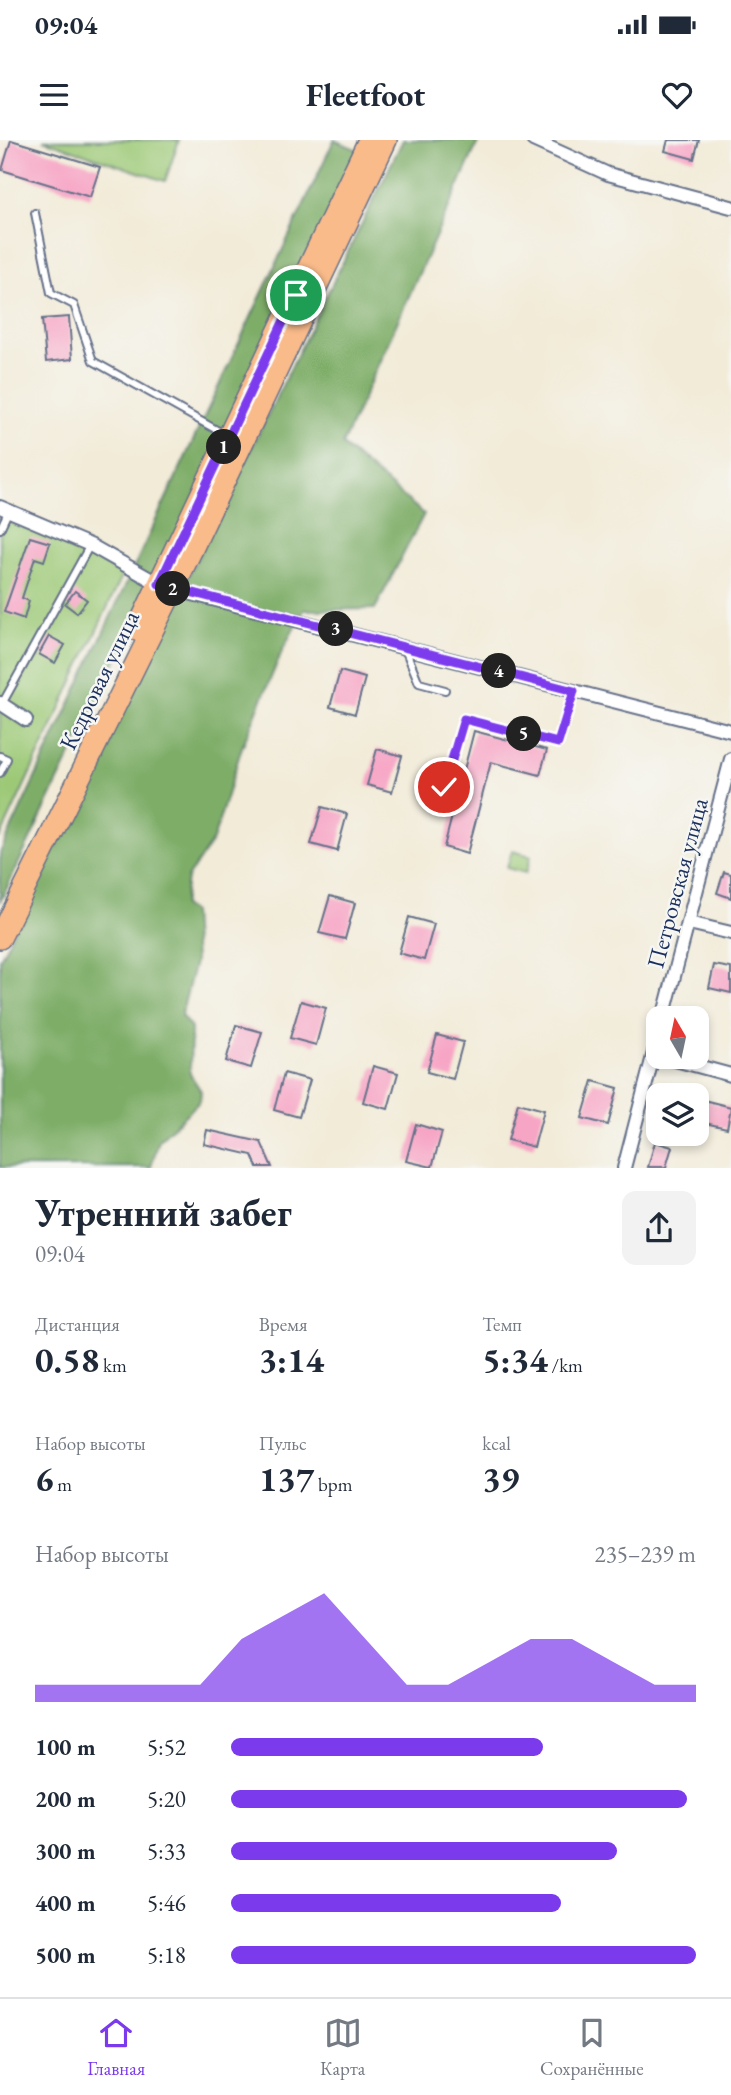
<!DOCTYPE html>
<html lang="ru">
<meta charset="utf-8">
<style>
:root{--surface:#fff;--page:#f2f2f3;--text:#1f2937;--muted:#747a83;--line:#e0e1e3;--accent:#7c3aed}
body{margin:0;font-family:"EB Garamond",serif;background:var(--page);color:var(--text);height:100vh;display:flex;flex-direction:column;font-size:26px;white-space:nowrap}
*{box-sizing:border-box;margin:0}
p{font-size:23px;color:var(--muted)}
.icon{flex:none;width:38px;height:38px;fill:none;stroke:currentColor;stroke-width:2;stroke-linecap:round;stroke-linejoin:round}
.map{position:relative;height:1028px;overflow:hidden}
.side{display:flex;flex-direction:column;background:var(--surface);flex:1}
.side>*{flex:none}
.needle{width:46px;rotate:351deg}
.controls{position:absolute;left:646px;top:866px;display:grid;gap:14px}
.controls a{display:grid;place-items:center;width:63px;height:63px;border-radius:14px;background:var(--surface);box-shadow:0 4px 10px #0003;font-size:35px}
.pin{position:absolute;display:grid;place-items:center;width:60px;height:60px;color:#fff;margin:-30px;border:4px solid #fff;border-radius:50%;box-shadow:0 2px 7px #0007}
.km{position:absolute;width:35px;height:35px;margin:-18px;border-radius:50%;background:#222;color:#fff;font-size:19px;line-height:35px;text-align:center}
.round{display:grid;place-items:center;flex:none;width:74px;height:74px;border-radius:14px;background:var(--page)}
.headline{display:flex;align-items:center;justify-content:space-between;height:119px;padding:0 35px}
h1{font-size:38px;font-weight:700;line-height:52px}
.metrics{display:grid;grid-template-columns:repeat(3,1fr);gap:10px;height:119px;padding:7px 35px}
.metrics div{display:grid;align-content:center}
.metrics b{font-size:35px;font-weight:700}
.metrics small{font-size:19px;font-weight:400}
.metrics p{font-size:19px}
.chart{height:196px;padding:14px 35px}
.chart p{display:flex;justify-content:space-between}
.chart svg{width:100%;height:126px;margin-top:7px;fill:var(--accent);opacity:.7}
ul{padding:0 35px;list-style:none;font-size:23px}
li{display:grid;grid-template-columns:112px 84px 1fr;align-items:center;height:52px}
li i{height:18px;border-radius:9px;background:var(--accent)}
.status{display:flex;justify-content:space-between;align-items:center;height:49px;padding:0 35px;background:var(--surface);direction:ltr}
.status svg{height:19px;fill:currentColor}
header{display:flex;justify-content:space-between;align-items:center;height:91px;padding:0 35px;background:var(--surface);font-size:32px;font-weight:700}
.tab-bar{display:flex;justify-content:space-around;align-items:center;height:98px;border-top:2px solid var(--line);background:var(--surface);font-size:19px;color:var(--muted)}
.tab-bar a{display:grid;justify-items:center;gap:4px}
.tab-bar .current{color:var(--accent)}
.map>svg:first-child{display:block}
.green{fill:#9dc977;stroke:#5c7c6a;stroke-width:2}
.forest{fill:#7ead68;stroke:#4c6e63;stroke-width:2}
.building{fill:#f7a5c5}
.lines{fill:none;stroke-linecap:round;stroke-linejoin:round}
.service-casing{stroke:#667189;stroke-width:10}
.minor-casing{stroke:#667189;stroke-width:16}
.primary-casing{stroke:#667189;stroke-width:24}
.service{stroke:#fff;stroke-width:6}
.minor{stroke:#fff;stroke-width:12}
.primary{stroke:#fabb8b;stroke-width:21}
.route-casing{stroke:#fff;stroke-width:14}
.route{stroke:#7c3aed;stroke-width:9}
.labels{text-anchor:middle;dominant-baseline:central;stroke-width:5;stroke-linejoin:round;paint-order:stroke}
.street-label{font-size:24px;fill:#1b2f5e;stroke:#f6f6f2}
</style>
<div class="status"><b>09:04</b><svg viewBox="0 0 49 12"><path d="M0 12V9h3v3zM5 12V6h3v6zM10 12V3h3v9zM15 12V0h3v12zM26 1h20v11H26zM47 4h2v5h-2z"/></svg></div>
<header><svg class="icon" aria-label="menu" viewBox="0 0 24 24"><path d="M4 6h16M4 12h16M4 18h16"/></svg>Fleetfoot<svg class="icon" aria-label="heart" viewBox="0 0 24 24"><path d="M12 20l-8-8c-3-5 5-10 8-4 3-6 11-1 8 4z"/></svg></header>
<div class="map">
<svg width="731" height="1028" viewBox="0 0 731 1028">
<rect width="100%" height="100%" fill="#f6f6f2"/>
<filter id="ink" filterUnits="userSpaceOnUse"><feTurbulence type="fractalNoise" baseFrequency=".0143" numOctaves="2"/><feDisplacementMap in="SourceGraphic" scale="14" xChannelSelector="R" yChannelSelector="G"/><feConvolveMatrix kernelMatrix="1 2 1 2 8 2 1 2 1" color-interpolation-filters="sRGB"/></filter>
<filter id="wash" filterUnits="userSpaceOnUse"><feTurbulence type="fractalNoise" baseFrequency=".00686" numOctaves="4" result="noise"/><feDisplacementMap in="SourceGraphic" scale="28" xChannelSelector="R" yChannelSelector="G"/><feGaussianBlur stdDeviation="1.57" result="paint"/><feColorMatrix in="noise" values="0 0 0 0 0 0 0 0 0 0 0 0 0 0 0 0 0 1.4 0 .05"/><feComposite in="paint" operator="in"/></filter>
<g filter="url(#wash)">
<rect width="100%" height="100%" fill="#f2ebd8"/>
<g class="green">
<path d="M 43,0 L 179,0 L 165,41 Z"/>
<path d="M 0,378 L 77,408 L 123,434 L 0,698 Z"/>
<path d="M 512,711 L 531,716 L 526,733 L 507,728 Z"/>
</g>
<g class="forest">
<path d="M 334,0 L 361,11 L 0,762 L 0,713 Z"/>
<path d="M 403,0 L 479,0 L 342,305 L 424,374 L 375,469 L 304,470 L 282,511 L 242,607 L 213,700 L 187,738 L 183,766 L 192,772 L 195,822 L 181,876 L 191,888 L 190,934 L 201,951 L 200,961 L 159,1000 L 151,1027 L 0,1027 L 0,819 Z"/>
</g>
<g id="blocks">
<g class="building">
<path d="M 11,0 L 100,27 L 90,57 L 2,30 Z"/>
<path d="M 668,0 L 699,0 L 694,19 L 665,11 Z"/>
<path d="M 69,177 L 72,219 L 46,222 L 42,179 Z"/>
<path d="M 30,397 L 50,403 L 44,421 L 35,418 L 22,458 L 29,461 L 24,479 L 4,472 Z"/>
<path d="M 75,451 L 87,460 L 77,473 L 65,464 Z"/>
<path d="M 49,496 L 65,505 L 55,523 L 39,514 Z"/>
<path d="M 340,531 L 365,538 L 355,574 L 330,567 Z"/>
<path d="M 474,591 L 547,610 L 540,635 L 491,622 L 467,714 L 444,707 Z"/>
<path d="M 377,609 L 402,616 L 392,652 L 367,645 Z"/>
<path d="M 322,667 L 347,674 L 337,711 L 311,704 Z"/>
<path d="M 724,732 L 731,734 L 731,758 L 717,753 Z"/>
<path d="M 330,756 L 355,763 L 345,799 L 319,793 Z"/>
<path d="M 409,777 L 434,784 L 424,820 L 399,813 Z"/>
<path d="M 714,825 L 731,828 L 731,853 L 709,848 Z"/>
<path d="M 301,861 L 326,868 L 316,905 L 290,898 Z"/>
<path d="M 236,885 L 262,892 L 251,928 L 226,921 Z"/>
<path d="M 437,895 L 463,902 L 453,939 L 427,932 Z"/>
<path d="M 373,926 L 398,933 L 388,969 L 363,962 Z"/>
<path d="M 284,933 L 310,940 L 299,977 L 274,970 Z"/>
<path d="M 593,941 L 618,948 L 608,985 L 582,978 Z"/>
<path d="M 696,958 L 731,967 L 727,988 L 696,981 Z"/>
<path d="M 518,963 L 544,970 L 534,1007 L 508,1000 Z"/>
<path d="M 416,984 L 442,992 L 432,1027 L 406,1021 Z"/>
<path d="M 207,990 L 261,1002 L 272,1027 L 257,1027 L 252,1015 L 204,1004 Z"/>
<path d="M 655,1002 L 672,1007 L 666,1027 L 648,1027 Z"/>
</g>
</g>
</g>
<g filter="url(#ink)">
<use href="#blocks" fill-opacity="0" stroke="#667189" stroke-width="2"/>
<g class="lines">
<defs>
<g id="service">
<path d="M 35,73 L 51,153 L 74,165 L 93,221 L 224,294"/>
<path d="M 0,389 L 9,370"/>
<path d="M 405,509 L 419,543 L 445,550"/>
<path d="M 2,564 L 90,405"/>
<path d="M 0,616 L 7,619 L 0,633"/>
<path d="M 444,647 L 464,579 L 558,603 L 574,551"/>
</g>
<g id="minor">
<path d="M 533,0 L 608,34 L 731,67"/>
<path d="M 0,367 L 90,405 L 159,444 L 173,449 L 731,591"/>
<path d="M 0,563 L 26,580"/>
<path d="M 689,783 L 731,793"/>
<path d="M 663,878 L 731,619"/>
<path d="M 664,917 L 731,935"/>
<path d="M 624,1028 L 658,897"/>
</g>
<g id="primary">
<path d="M 137,490 L 369,0"/>
<path d="M 0,798 L 173,449 L 386,0"/>
</g>
</defs>
<use href="#service" class="service-casing"/>
<use href="#minor" class="minor-casing"/>
<use href="#primary" class="primary-casing"/>
<use href="#service" class="service"/>
<use href="#minor" class="minor"/>
<use href="#primary" class="primary"/>
</g>
</g>
<g class="lines" filter="url(#ink)">
<defs>
<path id="route" d="M 296,155 L 159,444 L 574,551 L 558,603 L 464,579 L 444,647"/>
</defs>
<use href="#route" class="route-casing"/>
<use href="#route" class="route"/>
</g>
<g class="labels">
<g class="street-label">
<text transform="translate(99 540) rotate(-64)">Кедровая улица</text>
<text transform="translate(677 743) rotate(-75)">Петровская улица</text>
</g>
</g>
</svg>
<div class="controls">
<a><svg class="needle" viewBox="-14 -14 28 28"><path d="M0-13l5 13h-10z" fill="#e53935"/><path d="M0 13l5-13h-10z" fill="#747a83"/></svg></a>
<a><svg class="icon" aria-label="layers" viewBox="0 0 24 24"><path d="M12 4l9 5-9 5-9-5zM3 14l9 5 9-5"/></svg></a>
</div>
<div class="pin" style="left:296px;top:155px;background:#1e9e55"><svg class="icon" aria-label="arrive" viewBox="0 0 24 24"><path d="M6 21V4h12l-3 4 3 4H6"/></svg></div>
<div class="pin" style="left:444px;top:647px;background:#d93025"><svg class="icon" aria-label="check" viewBox="0 0 24 24"><path d="M5 12l5 5 9-10"/></svg></div>
<b class="km" style="left:224px;top:307px">1</b>
<b class="km" style="left:173px;top:449px">2</b>
<b class="km" style="left:336px;top:489px">3</b>
<b class="km" style="left:499px;top:531px">4</b>
<b class="km" style="left:524px;top:594px">5</b>
</div>
<section class="side">
<div class="headline"><div><h1>Утренний забег</h1><p>09:04</p></div><a class="round"><svg class="icon" aria-label="share" viewBox="0 0 24 24"><path d="M12 15V3M7 8l5-5 5 5M5 13v7h14v-7"/></svg></a></div>
<div class="metrics">
<div><p>Дистанция</p><b>0.58<small> km</small></b></div>
<div><p>Время</p><b>3:14</b></div>
<div><p>Темп</p><b>5:34<small> /km</small></b></div>
</div>
<div class="metrics">
<div><p>Набор высоты</p><b>6<small> m</small></b></div>
<div><p>Пульс</p><b>137<small> bpm</small></b></div>
<div><p>kcal</p><b>39</b></div>
</div>
<div class="chart"><p><span>Набор высоты</span>235–239 m</p>
<svg viewBox="0 0 160 44" preserveAspectRatio="none"><path d="M0 44V38L10 38L20 38L30 38L40 38L50 22L60 14L70 6L80 22L90 38L100 38L110 30L120 22L130 22L140 30L150 38L160 38V44z"/></svg>
</div>
<ul>
<li><b>100 m</b>5:52<i style="width:67%"></i></li>
<li><b>200 m</b>5:20<i style="width:98%"></i></li>
<li><b>300 m</b>5:33<i style="width:83%"></i></li>
<li><b>400 m</b>5:46<i style="width:71%"></i></li>
<li><b>500 m</b>5:18<i style="width:100%"></i></li>
</ul>
</section>
<nav class="tab-bar">
<a class="current"><svg class="icon" aria-label="home" viewBox="0 0 24 24"><path d="M3 11l9-7 9 7M6 9v11h12V9"/></svg>Главная</a>
<a><svg class="icon" aria-label="map" viewBox="0 0 24 24"><path d="M3 6l6-2 6 2 6-2v14l-6 2-6-2-6 2zM9 4v14M15 6v14"/></svg>Карта</a>
<a><svg class="icon" aria-label="saved" viewBox="0 0 24 24"><path d="M7 4h10v16l-5-4-5 4z"/></svg>Сохранённые</a>
</nav>
